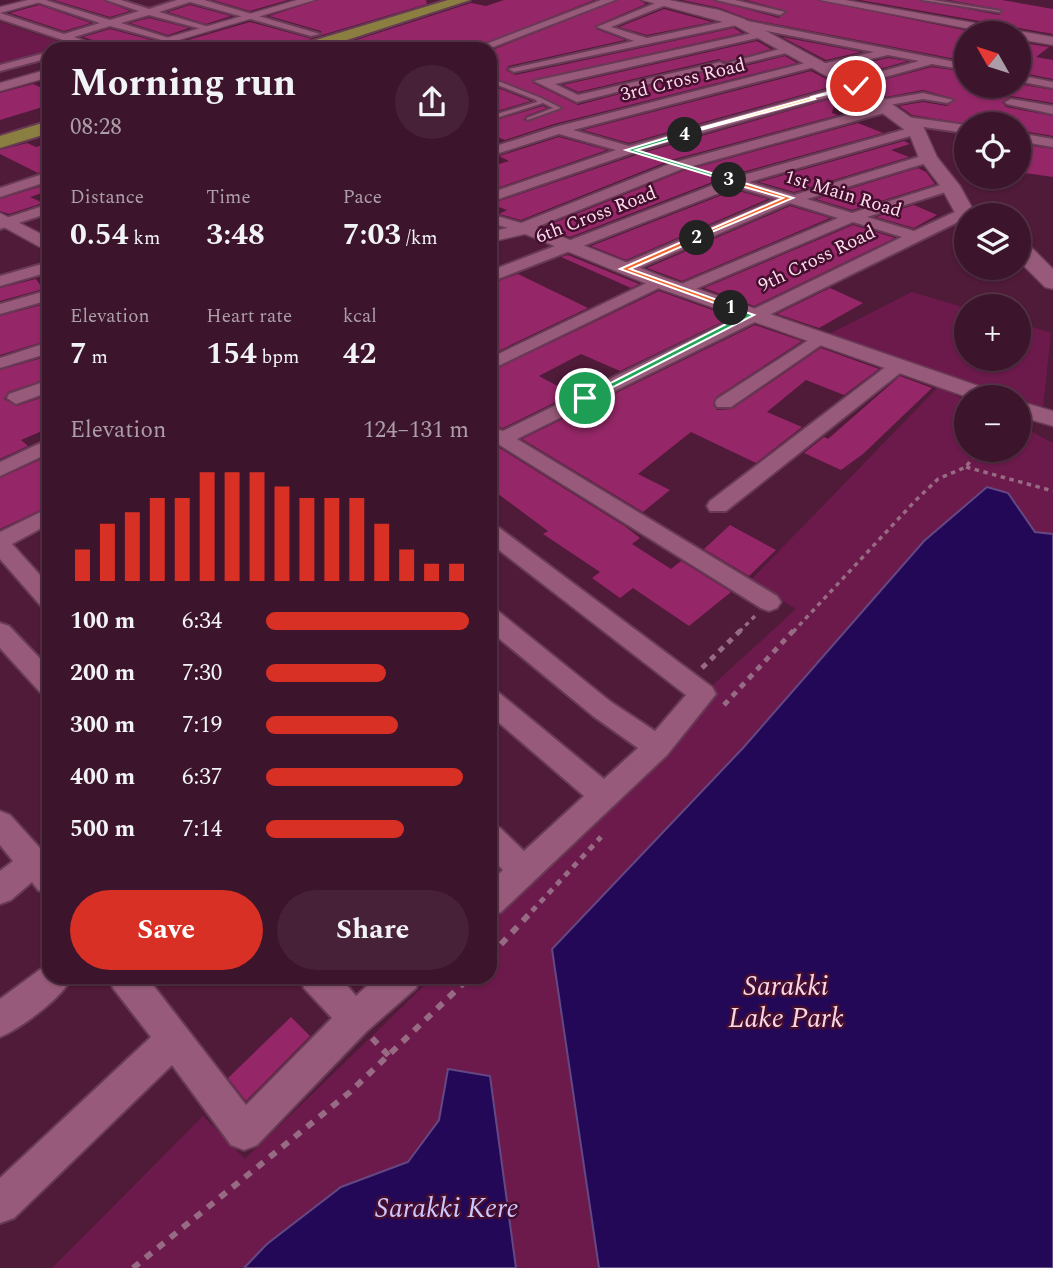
<!DOCTYPE html>
<meta charset="utf-8">
<style>
:root{--surface:#3c142b;--page:#472137;--text:#f1f3f6;--muted:#ac9ea9;--line:#553347;--accent:#d93025}
body{margin:0;font-family:Spectral,serif;background:var(--page);color:var(--text);height:100vh;display:flex;flex-direction:column;font-size:26px;white-space:nowrap}
*{box-sizing:border-box;margin:0}
p{font-size:23px;color:var(--muted)}
.icon{flex:none;width:38px;height:38px;fill:none;stroke:currentColor;stroke-width:2;stroke-linecap:round;stroke-linejoin:round}
.map{position:relative;flex:1;overflow:hidden}
.details{position:absolute;left:42px;top:42px;width:455px;height:942px;display:flex;flex-direction:column;background:var(--surface);border-radius:21px;box-shadow:0 2px 5px #0004,0 0 0 2px var(--line)}
.details>*{flex:none}
.needle{width:46px;rotate:309deg}
.tools{position:absolute;left:954px;top:21px;display:grid;gap:14px}
.tools a{display:grid;place-items:center;width:77px;height:77px;border-radius:50%;background:var(--surface);box-shadow:0 2px 5px #0004,0 0 0 2px var(--line);font-size:35px}
.pin{position:absolute;display:grid;place-items:center;width:60px;height:60px;color:#fff;margin:-30px;border:4px solid #fff;border-radius:50%;box-shadow:0 2px 7px #0007}
.km{position:absolute;width:35px;height:35px;margin:-18px;border-radius:50%;background:#222;color:#fff;font-size:19px;line-height:35px;text-align:center}
.round{display:grid;place-items:center;flex:none;width:74px;height:74px;border-radius:37px;background:var(--page)}
.head{display:flex;align-items:center;justify-content:space-between;height:119px;padding:0 28px}
h1{font-size:38px;font-weight:700;line-height:52px}
.stats{display:grid;grid-template-columns:repeat(3,1fr);gap:10px;height:119px;padding:7px 28px}
.stats div{display:grid;align-content:center}
.stats b{font-size:30px;font-weight:700}
.stats small{font-size:19px;font-weight:400}
.stats p{font-size:19px}
.chart{height:196px;padding:14px 28px}
.chart p{display:flex;justify-content:space-between}
.chart svg{width:100%;height:126px;margin-top:7px;stroke:var(--accent);stroke-width:6}
.primary-button{display:flex;gap:14px;margin-top:auto;padding:14px 28px}
.primary-button a{flex:1;height:80px;border-radius:42px;background:var(--accent);color:#fff;font-size:28px;font-weight:700;line-height:80px;text-align:center}
.primary-button a+a{background:var(--page);color:var(--text)}
ul{padding:0 28px;list-style:none;font-size:23px}
li{display:grid;grid-template-columns:112px 84px 1fr;align-items:center;height:52px}
li i{height:18px;border-radius:9px;background:var(--accent)}
.map>svg:first-child{display:block}
.green{fill:#6c1a4b}
.water{fill:#230858;stroke:#644884;stroke-width:2}
.building{fill:#952768}
.lines{fill:none;stroke-linecap:round;stroke-linejoin:round}
.service-casing{stroke:#683a55;stroke-width:4}
.minor-casing{stroke:#683a55;stroke-width:4}
.tertiary-casing{stroke:#683a55;stroke-width:3}
.secondary-casing{stroke:#683a55;stroke-width:3}
.trunk-casing{stroke:#683a55;stroke-width:4}
.path-far2{stroke:#976b83;stroke-width:3.5;stroke-dasharray:4.5 4.5;stroke-linecap:butt}
.path-far1{stroke:#976b83;stroke-width:5;stroke-dasharray:6 6;stroke-linecap:butt}
.path{stroke:#976b83;stroke-width:6;stroke-dasharray:8 8;stroke-linecap:butt}
.service{fill:#985a7a;fill-rule:evenodd}
.minor{fill:#985a7a;fill-rule:evenodd}
.tertiary{fill:#985a7a;fill-rule:evenodd}
.secondary{fill:#985a7a;fill-rule:evenodd}
.trunk{fill:#8b7e41;fill-rule:evenodd}
.split-1{fill:#22a559;stroke:#fff;stroke-width:2}
.split-2{fill:#f0652b;stroke:#fff;stroke-width:2}
.split-3{fill:#f0652b;stroke:#fff;stroke-width:2}
.split-4{fill:#22a559;stroke:#fff;stroke-width:2}
.split-5{fill:#f5b400;stroke:#fff;stroke-width:2}
.split-6{fill:#f5b400;stroke:#fff;stroke-width:2}
.labels{text-anchor:middle;dominant-baseline:central;stroke-width:5;stroke-linejoin:round;paint-order:stroke}
.far-street-label{font-size:19px;fill:#fbdeeb;stroke:#450e2e}
.near-park-label{font-size:28px;font-style:italic;fill:#f6d8e5;stroke:#450e2e}
.near-water-label{font-size:28px;font-style:italic;fill:#ccc7fe;stroke:#450e2e}
</style>
<div class="map">
<svg width="1053" height="1268" viewBox="0 0 1053 1268">
<rect width="100%" height="100%" fill="#501a39"/>
<g class="green">
<path d="M 0,22 L 72,46 L 49,49 L 49,52 L 0,65 Z"/>
<path d="M 912,292 L 966,308 L 966,359 L 1018,359 L 1019,323 L 1051,333 L 1043,408 L 825,336 Z"/>
<path d="M 938,387 L 966,400 L 966,450 L 1018,450 L 1019,425 L 1053,443 L 1053,1268 L 52,1268 L 203,1116 L 245,1159 L 433,977 L 490,976 L 490,920 L 658,756 L 715,683 L 796,609 L 750,581 Z"/>
</g>
<g class="water">
<path d="M 987,487 L 1008,493 L 1035,532 L 1053,534 L 1053,1268 L 599,1268 L 552,949 L 743,748 L 924,541 Z"/>
<path d="M 448,1069 L 490,1076 L 516,1268 L 244,1268 L 267,1244 L 341,1187 L 408,1162 L 439,1120 Z"/>
</g>
<g class="building">
<path d="M 54,0 L 103,0 L 130,11 L 110,17 Z"/>
<path d="M 213,0 L 288,0 L 250,11 Z"/>
<path d="M 318,0 L 426,0 L 427,4 L 322,35 L 321,31 L 269,16 Z"/>
<path d="M 504,0 L 594,0 L 471,49 L 370,49 L 368,44 L 353,41 L 471,3 L 486,6 Z"/>
<path d="M 618,0 L 639,0 L 646,4 L 595,26 L 596,29 L 625,40 L 508,66 L 506,70 L 515,75 L 734,28 L 742,33 L 532,80 L 533,83 L 578,105 L 727,66 L 733,69 L 785,56 L 797,63 L 554,124 L 505,140 L 490,134 L 490,122 L 543,106 L 547,108 L 526,116 L 524,120 L 528,122 L 563,107 L 490,76 L 490,51 Z"/>
<path d="M 682,0 L 713,0 L 779,18 L 787,11 L 746,0 L 817,0 L 978,33 L 966,33 L 966,45 L 959,44 L 955,49 L 956,53 L 966,54 L 966,61 L 749,19 L 720,8 Z"/>
<path d="M 860,0 L 919,0 L 999,15 L 1003,10 L 949,0 L 1002,0 L 1053,9 L 1053,34 Z"/>
<path d="M 39,5 L 91,23 L 64,31 L 10,13 Z"/>
<path d="M 190,5 L 231,16 L 206,24 L 168,12 Z"/>
<path d="M 664,9 L 712,22 L 647,35 L 619,27 Z"/>
<path d="M 149,18 L 189,28 L 168,35 L 130,23 Z"/>
<path d="M 250,22 L 312,39 L 295,43 L 291,49 L 157,49 Z"/>
<path d="M 110,29 L 151,40 L 122,49 L 83,37 Z"/>
<path d="M 782,37 L 861,52 L 826,60 Z"/>
<path d="M 757,41 L 771,49 L 725,62 L 719,59 L 578,92 L 563,85 Z"/>
<path d="M 1018,42 L 1049,47 L 1036,57 L 1053,60 L 1053,79 L 1018,72 Z"/>
<path d="M 888,58 L 908,61 L 855,76 L 841,69 Z"/>
<path d="M 932,67 L 966,72 L 966,86 L 1018,84 L 1053,90 L 1053,103 L 1011,96 L 1002,102 L 1006,107 L 1053,116 L 1053,136 L 1018,130 L 1018,124 L 968,124 L 912,115 L 899,106 L 923,102 L 947,106 L 955,99 L 923,90 L 886,97 L 868,84 Z"/>
<path d="M 811,71 L 837,85 L 629,143 L 583,130 Z"/>
<path d="M 33,84 L 49,91 L 49,105 L 0,120 L 0,93 Z"/>
<path d="M 490,85 L 531,101 L 490,113 Z"/>
<path d="M 851,93 L 869,106 L 859,109 L 834,105 L 832,113 L 838,115 L 671,160 L 521,220 L 499,214 L 507,210 L 491,204 L 639,154 Z"/>
<path d="M 858,123 L 883,133 L 728,176 L 570,237 L 544,227 L 683,171 Z"/>
<path d="M 559,137 L 607,150 L 497,188 L 490,185 L 490,167 L 509,161 L 499,156 Z"/>
<path d="M 904,141 L 910,144 L 891,150 L 909,157 L 794,192 L 759,182 Z"/>
<path d="M 27,143 L 36,147 L 49,143 L 49,170 L 38,173 L 0,154 L 0,150 Z"/>
<path d="M 1018,144 L 1053,149 L 1053,177 L 1018,172 Z"/>
<path d="M 918,168 L 926,172 L 935,184 L 852,210 L 816,199 Z"/>
<path d="M 39,187 L 48,191 L 30,197 L 43,203 L 9,214 L 0,211 L 0,199 Z"/>
<path d="M 735,190 L 768,199 L 626,260 L 591,246 Z"/>
<path d="M 914,205 L 937,215 L 914,228 L 876,217 Z"/>
<path d="M 790,206 L 830,218 L 682,281 L 647,268 Z"/>
<path d="M 853,225 L 895,238 L 754,306 L 704,288 Z"/>
<path d="M 568,255 L 639,284 L 631,288 L 561,257 Z"/>
<path d="M 518,274 L 588,308 L 490,355 L 490,284 Z"/>
<path d="M 36,279 L 43,289 L 0,301 L 0,288 Z"/>
<path d="M 830,288 L 863,303 L 819,328 L 777,314 Z"/>
<path d="M 659,291 L 732,317 L 620,371 L 581,354 L 539,376 L 572,394 L 503,428 L 490,425 L 490,372 Z"/>
<path d="M 49,303 L 49,340 L 0,355 L 0,316 Z"/>
<path d="M 755,325 L 802,341 L 716,397 L 713,404 L 717,410 L 732,409 L 821,348 L 879,369 L 844,395 L 806,380 L 767,412 L 802,427 L 756,463 L 691,432 L 638,474 L 670,490 L 643,512 L 522,439 Z"/>
<path d="M 49,356 L 49,378 L 8,392 L 4,399 L 17,406 L 49,395 L 49,428 L 21,440 L 28,446 L 0,459 L 0,370 Z"/>
<path d="M 900,376 L 932,388 L 863,454 L 841,470 L 804,453 L 824,437 L 828,439 Z"/>
<path d="M 490,442 L 626,527 L 640,538 L 632,544 L 671,569 L 681,561 L 731,592 L 689,626 L 633,588 L 620,598 L 592,578 L 600,572 L 543,534 L 548,531 L 490,488 Z"/>
<path d="M 44,458 L 49,462 L 49,506 L 0,529 L 0,478 Z"/>
<path d="M 730,525 L 776,550 L 749,576 L 704,549 Z"/>
<path d="M 291,1017 L 310,1036 L 246,1101 L 228,1078 Z"/>
</g>
<g class="lines">
<defs>
<g id="service">
<path d="M 922,0 L 933,0 L 1001,11 L 999,12 Z"/>
<path d="M 959,47 L 966,48 L 966,52 L 957,50 Z"/>
<path d="M 490,78 L 541,98 L 561,108 L 527,120 L 527,118 L 553,108 L 543,103 L 490,120 L 490,116 L 537,102 L 536,100 L 490,82 Z"/>
</g>
<g id="minor">
<path d="M 45,0 L 110,20 L 139,11 L 106,0 L 121,0 L 149,9 L 177,0 L 204,0 L 320,34 L 311,36 L 190,2 L 159,12 L 209,27 L 209,31 L 149,15 L 121,23 L 169,38 L 169,42 L 110,26 L 74,37 L 105,49 L 90,49 L 0,19 L 0,13 L 64,34 L 100,23 L 34,1 Z"/>
<path d="M 601,0 L 615,0 L 488,49 L 473,49 Z"/>
<path d="M 663,0 L 666,5 L 611,27 L 647,38 L 737,19 L 966,64 L 966,70 L 932,64 L 860,84 L 860,88 L 638,151 L 490,202 L 490,193 L 616,150 L 559,134 L 490,156 L 490,148 L 555,127 L 813,61 L 821,61 L 822,64 L 874,52 L 737,25 L 514,72 L 509,69 L 634,41 L 597,27 ZM 888,55 L 919,61 L 847,81 L 847,85 L 629,146 L 573,130 L 818,66 L 823,70 Z"/>
<path d="M 716,0 L 735,0 L 785,12 L 780,15 Z"/>
<path d="M 762,31 L 766,36 L 555,84 L 578,95 L 720,62 L 725,65 L 577,102 L 534,81 Z"/>
<path d="M 334,38 L 367,47 L 368,49 L 351,49 L 330,43 L 330,39 Z"/>
<path d="M 791,46 L 795,47 L 795,51 L 732,66 L 727,63 Z"/>
<path d="M 49,52 L 49,58 L 0,71 L 0,65 Z"/>
<path d="M 1018,75 L 1053,82 L 1053,88 L 1018,81 Z"/>
<path d="M 923,93 L 953,100 L 947,103 L 923,99 L 889,105 L 893,108 L 891,111 L 682,169 L 529,230 L 519,231 L 490,223 L 490,214 L 521,223 L 672,163 L 880,106 L 874,103 L 876,101 Z"/>
<path d="M 1011,99 L 1053,106 L 1053,114 L 1007,104 L 1005,102 Z"/>
<path d="M 907,117 L 966,125 L 966,133 L 903,124 L 901,121 Z"/>
<path d="M 917,126 L 921,127 L 921,133 L 749,182 L 794,195 L 928,154 L 935,158 L 933,161 L 807,199 L 852,213 L 950,182 L 955,183 L 955,189 L 867,217 L 914,231 L 957,211 L 967,211 L 969,214 L 966,218 L 517,439 L 777,596 L 781,602 L 777,608 L 769,611 L 761,608 L 490,439 L 490,427 L 503,431 L 902,237 L 853,222 L 686,293 L 674,293 L 674,287 L 838,218 L 790,203 L 630,272 L 618,272 L 618,266 L 776,199 L 735,187 L 490,282 L 490,271 L 729,179 Z"/>
<path d="M 1018,133 L 1053,139 L 1053,147 L 1018,141 Z"/>
<path d="M 49,172 L 49,181 L 0,197 L 0,188 Z"/>
<path d="M 49,204 L 49,213 L 0,229 L 0,220 Z"/>
<path d="M 49,262 L 49,272 L 0,286 L 0,276 Z"/>
<path d="M 659,277 L 665,279 L 665,285 L 490,370 L 490,358 Z"/>
<path d="M 49,290 L 49,300 L 0,314 L 0,304 Z"/>
<path d="M 818,334 L 824,335 L 827,339 L 824,343 L 731,407 L 717,407 L 715,403 L 717,399 Z"/>
<path d="M 49,342 L 49,353 L 0,368 L 0,358 Z"/>
<path d="M 898,361 L 907,366 L 904,370 L 726,511 L 710,511 L 707,506 L 710,501 L 892,362 Z"/>
<path d="M 49,380 L 49,392 L 16,404 L 7,398 L 9,394 Z"/>
<path d="M 49,439 L 49,453 L 0,476 L 0,462 Z"/>
<path d="M 49,508 L 49,524 L 12,544 L 49,585 L 49,609 L 41,606 L 0,559 L 0,532 Z"/>
<path d="M 490,525 L 498,527 L 712,687 L 716,694 L 667,755 L 501,912 L 490,917 L 490,882 L 503,870 L 490,857 L 490,824 L 500,828 L 524,851 L 584,796 L 490,715 L 490,690 L 499,693 L 604,779 L 638,748 L 593,716 L 490,631 L 490,609 L 499,612 L 611,702 L 655,731 L 686,695 L 490,543 Z"/>
<path d="M 0,623 L 9,626 L 49,668 L 49,695 L 40,692 L 0,648 Z"/>
<path d="M 0,811 L 10,815 L 49,858 L 49,894 L 38,890 L 32,882 L 11,900 L 0,904 L 0,871 L 13,861 L 0,845 Z"/>
<path d="M 49,963 L 49,976 L 72,976 C 64,997 21,1028 0,1037 L 0,999 Z"/>
<path d="M 109,976 L 146,976 L 246,1105 L 332,1018 L 304,988 L 300,976 L 339,976 L 356,996 L 378,976 L 420,976 L 416,988 L 367,1031 L 257,1145 L 244,1150 L 231,1145 L 172,1065 L 14,1218 L 0,1223 L 0,1178 L 151,1037 L 113,988 Z"/>
</g>
<g id="tertiary">
<path d="M 28,0 L 48,0 L 0,13 L 0,7 Z"/>
<path d="M 297,0 L 315,0 L 148,49 L 128,49 Z"/>
<path d="M 820,0 L 845,0 L 1053,37 L 1053,45 L 1018,39 L 1018,33 L 991,33 Z"/>
<path d="M 49,69 L 49,77 L 0,91 L 0,83 Z"/>
<path d="M 0,213 L 49,238 L 49,252 L 0,225 Z"/>
<path d="M 527,223 L 666,278 L 996,392 L 999,397 L 967,397 L 652,286 L 525,234 L 490,242 L 490,232 Z"/>
<path d="M 1018,401 L 1053,411 L 1053,426 L 1018,416 Z"/>
</g>
<g id="secondary">
<path d="M 642,0 L 669,0 L 719,10 L 744,19 L 862,83 L 923,126 L 937,157 L 960,186 L 976,215 L 966,215 L 966,222 L 959,220 L 941,187 L 919,158 L 909,133 L 850,89 L 734,25 Z"/>
<path d="M 1018,241 L 1026,242 L 1053,269 L 1053,289 L 1045,287 L 1018,260 Z"/>
</g>
<g id="trunk">
<path d="M 448,0 L 470,0 L 319,49 L 294,49 L 296,46 Z"/>
<path d="M 49,121 L 49,133 L 0,148 L 0,136 Z"/>
</g>
</defs>
<use href="#service" class="service-casing"/>
<use href="#minor" class="minor-casing"/>
<use href="#tertiary" class="tertiary-casing"/>
<use href="#secondary" class="secondary-casing"/>
<use href="#trunk" class="trunk-casing"/>
<g class="path-far2">
<path d="M 966,467 L 1053,491"/>
<path d="M 739,632 L 756,615"/>
<path d="M 793,632 L 916,500 L 938,479 L 966,467 L 978,450"/>
</g>
<g class="path-far1">
<path d="M 702,668 L 741,630"/>
<path d="M 724,705 L 794,630"/>
<path d="M 532,911 L 601,837"/>
</g>
<g class="path">
<path d="M 490,956 L 533,910"/>
<path d="M 372,1038 L 389,1056"/>
<path d="M 133,1268 L 350,1092 L 471,976"/>
</g>
<use href="#service" class="service"/>
<use href="#minor" class="minor"/>
<use href="#tertiary" class="tertiary"/>
<use href="#secondary" class="secondary"/>
<use href="#trunk" class="trunk"/>
</g>
<path class="split-1" d="M 728,306 L 754,315 L 588,400 L 581,398 L 744,315 L 728,310 Z"/>
<path class="split-2" d="M 695,236 L 701,238 L 630,269 L 734,306 L 734,310 L 620,269 Z"/>
<path class="split-3" d="M 727,179 L 731,179 L 793,198 L 695,239 L 695,236 L 783,198 L 727,182 Z"/>
<path class="split-4" d="M 682,133 L 687,135 L 636,150 L 731,179 L 731,182 L 626,150 Z"/>
<path class="split-5" d="M 813,97 L 815,99 L 682,135 L 682,133 Z"/>
<path class="split-6" d="M 856,85 L 858,87 L 811,98 L 811,97 Z"/>
<g class="labels">
<g class="far-street-label">
<text transform="translate(683 80) rotate(-14)">3rd Cross Road</text>
<text transform="translate(843 194) rotate(17)">1st Main Road</text>
<text transform="translate(596 215) rotate(-21)">6th Cross Road</text>
<text transform="translate(817 259) rotate(-26)">9th Cross Road</text>
</g>
<g class="near-park-label">
<text x="786" y="986">Sarakki<tspan x="786" dy="32">Lake Park</tspan></text>
</g>
<g class="near-water-label">
<text x="447" y="1208">Sarakki Kere</text>
</g>
</g>
</svg>
<div class="tools">
<a><svg class="needle" viewBox="-14 -14 28 28"><path d="M0-13l5 13h-10z" fill="#e53935"/><path d="M0 13l5-13h-10z" fill="#ac9ea9"/></svg></a>
<a><svg class="icon" aria-label="locate" viewBox="0 0 24 24"><circle cx="12" cy="12" r="6"/><path d="M12 2v4M12 18v4M2 12h4M18 12h4"/></svg></a>
<a><svg class="icon" aria-label="layers" viewBox="0 0 24 24"><path d="M12 4l9 5-9 5-9-5zM3 14l9 5 9-5"/></svg></a>
<a>+</a>
<a>−</a>
</div>
<div class="pin" style="left:585px;top:398px;background:#1e9e55"><svg class="icon" aria-label="arrive" viewBox="0 0 24 24"><path d="M6 21V4h12l-3 4 3 4H6"/></svg></div>
<div class="pin" style="left:856px;top:86px;background:#d93025"><svg class="icon" aria-label="check" viewBox="0 0 24 24"><path d="M5 12l5 5 9-10"/></svg></div>
<b class="km" style="left:731px;top:308px">1</b>
<b class="km" style="left:697px;top:238px">2</b>
<b class="km" style="left:729px;top:180px">3</b>
<b class="km" style="left:685px;top:135px">4</b>
<section class="details">
<div class="head"><div><h1>Morning run</h1><p>08:28</p></div><a class="round"><svg class="icon" aria-label="share" viewBox="0 0 24 24"><path d="M12 15V3M7 8l5-5 5 5M5 13v7h14v-7"/></svg></a></div>
<div class="stats">
<div><p>Distance</p><b>0.54<small> km</small></b></div>
<div><p>Time</p><b>3:48</b></div>
<div><p>Pace</p><b>7:03<small> /km</small></b></div>
</div>
<div class="stats">
<div><p>Elevation</p><b>7<small> m</small></b></div>
<div><p>Heart rate</p><b>154<small> bpm</small></b></div>
<div><p>kcal</p><b>42</b></div>
</div>
<div class="chart"><p><span>Elevation</span>124–131 m</p>
<svg viewBox="0 0 160 44" preserveAspectRatio="none"><path d="M5 44V33M15 44V24M25 44V20M35 44V15M45 44V15M55 44V6M65 44V6M75 44V6M85 44V11M95 44V15M105 44V15M115 44V15M125 44V24M135 44V33M145 44V38M155 44V38"/></svg>
</div>
<ul>
<li><b>100 m</b>6:34<i style="width:100%"></i></li>
<li><b>200 m</b>7:30<i style="width:59%"></i></li>
<li><b>300 m</b>7:19<i style="width:65%"></i></li>
<li><b>400 m</b>6:37<i style="width:97%"></i></li>
<li><b>500 m</b>7:14<i style="width:68%"></i></li>
</ul>
<div class="primary-button"><a>Save</a><a>Share</a></div>
</section>
</div>
